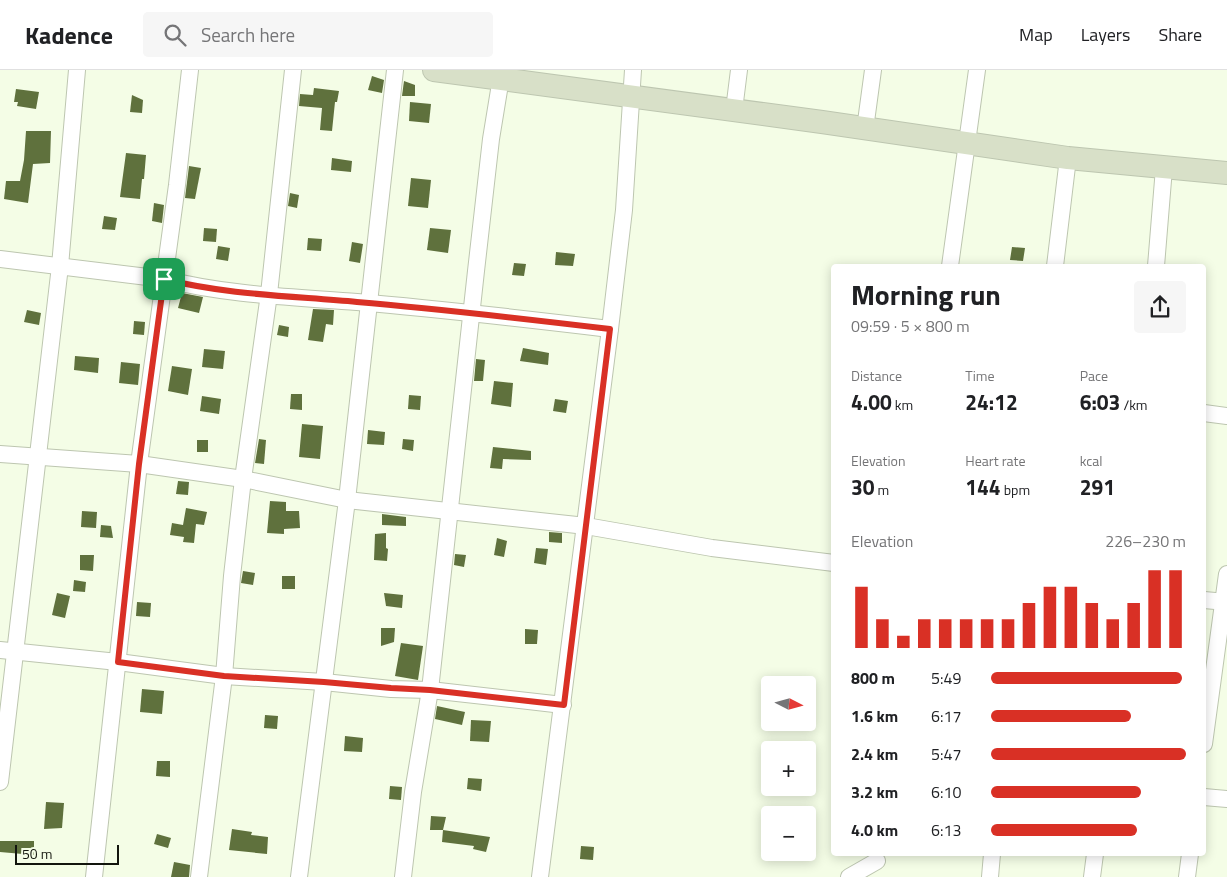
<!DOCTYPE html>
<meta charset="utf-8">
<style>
:root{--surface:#fff;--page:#f6f6f6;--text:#202124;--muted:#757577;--line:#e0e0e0;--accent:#d93025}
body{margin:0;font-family:"Titillium Web",sans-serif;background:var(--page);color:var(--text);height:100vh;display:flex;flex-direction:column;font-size:19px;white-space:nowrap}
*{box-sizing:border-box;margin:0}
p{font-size:16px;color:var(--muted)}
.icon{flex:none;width:28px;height:28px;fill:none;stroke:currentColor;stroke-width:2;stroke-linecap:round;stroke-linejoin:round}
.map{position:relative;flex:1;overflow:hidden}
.panel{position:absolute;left:831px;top:194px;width:375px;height:592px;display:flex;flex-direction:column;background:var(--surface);border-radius:5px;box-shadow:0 2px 12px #0003}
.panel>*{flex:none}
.needle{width:32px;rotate:96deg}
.tools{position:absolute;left:761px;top:606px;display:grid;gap:10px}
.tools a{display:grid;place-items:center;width:55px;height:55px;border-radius:5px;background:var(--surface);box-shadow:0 2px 12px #0003;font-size:25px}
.scale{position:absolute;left:15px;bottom:12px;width:104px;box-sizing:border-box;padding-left:5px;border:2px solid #12150d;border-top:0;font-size:14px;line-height:18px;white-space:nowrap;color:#12150d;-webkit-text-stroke:4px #f4fde6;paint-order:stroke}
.pin{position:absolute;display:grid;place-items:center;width:42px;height:42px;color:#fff;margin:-21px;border-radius:10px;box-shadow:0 2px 8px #0006}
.round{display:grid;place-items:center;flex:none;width:52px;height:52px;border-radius:5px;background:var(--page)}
.head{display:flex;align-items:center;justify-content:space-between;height:85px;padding:0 20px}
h1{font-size:28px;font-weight:700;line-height:38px}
.stats{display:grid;grid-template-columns:repeat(3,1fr);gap:8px;height:85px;padding:5px 20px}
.stats div{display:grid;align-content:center}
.stats b{font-size:21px;font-weight:700}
.stats small{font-size:14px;font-weight:400}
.stats p{font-size:14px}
.chart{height:140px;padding:10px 20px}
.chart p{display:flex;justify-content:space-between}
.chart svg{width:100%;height:90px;margin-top:5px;stroke:var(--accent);stroke-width:6}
ul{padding:0 20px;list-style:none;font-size:16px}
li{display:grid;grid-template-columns:80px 60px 1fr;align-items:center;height:38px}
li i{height:12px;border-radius:6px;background:var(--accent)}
header{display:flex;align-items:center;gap:30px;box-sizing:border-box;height:70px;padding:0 25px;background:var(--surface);border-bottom:1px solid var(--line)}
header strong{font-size:24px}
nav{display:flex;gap:28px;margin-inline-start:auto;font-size:18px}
.search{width:350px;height:45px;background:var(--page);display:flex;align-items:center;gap:12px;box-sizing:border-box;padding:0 18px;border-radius:5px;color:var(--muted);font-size:19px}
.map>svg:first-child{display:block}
.building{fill:#5f713d}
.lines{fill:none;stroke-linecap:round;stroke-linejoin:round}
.street-casing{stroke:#bdc6b0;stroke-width:18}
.secondary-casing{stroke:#bdc6b0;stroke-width:24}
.street{stroke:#fff;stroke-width:16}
.secondary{stroke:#d8e0c8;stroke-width:22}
.route-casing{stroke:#fff;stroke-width:10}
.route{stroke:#d93025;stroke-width:6}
</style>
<header>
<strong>Kadence</strong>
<div class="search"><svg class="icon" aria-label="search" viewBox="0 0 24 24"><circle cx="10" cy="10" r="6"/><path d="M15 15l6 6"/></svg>Search here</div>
<nav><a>Map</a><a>Layers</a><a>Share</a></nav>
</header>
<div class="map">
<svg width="1227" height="807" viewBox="0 0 1227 807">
<rect width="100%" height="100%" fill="#f4fde6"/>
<g class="building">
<path d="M 372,6 L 384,10 L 382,23 L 368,20 Z"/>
<path d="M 404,11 L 415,15 L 415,26 L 402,26 Z"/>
<path d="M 314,18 L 339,21 L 337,32 L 335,32 L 332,61 L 320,60 L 322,38 L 299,36 L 300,24 L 313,25 Z"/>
<path d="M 16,19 L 39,22 L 36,39 L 17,36 L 18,32 L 14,32 Z"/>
<path d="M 132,25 L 143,30 L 142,43 L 130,42 Z"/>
<path d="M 410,32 L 431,34 L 429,53 L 409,51 Z"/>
<path d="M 26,61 L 51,61 L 50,93 L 33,94 L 28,133 L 4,129 L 6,111 L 20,111 L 24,90 Z"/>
<path d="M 126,83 L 146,85 L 144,109 L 142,109 L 140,129 L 120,127 Z"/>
<path d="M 332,88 L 352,91 L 351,102 L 331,100 Z"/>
<path d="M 189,96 L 201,98 L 195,129 L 185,128 Z"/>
<path d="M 411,108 L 431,110 L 428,138 L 408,136 Z"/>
<path d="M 290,123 L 299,125 L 297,138 L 288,136 Z"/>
<path d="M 154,133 L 164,135 L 162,153 L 152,151 Z"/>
<path d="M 104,146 L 117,148 L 115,160 L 102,159 Z"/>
<path d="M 204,158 L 217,159 L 216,172 L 203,171 Z"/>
<path d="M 430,158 L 451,160 L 448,183 L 427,180 Z"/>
<path d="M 308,168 L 322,169 L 321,181 L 307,180 Z"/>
<path d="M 352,172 L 363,174 L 360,193 L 349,191 Z"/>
<path d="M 218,176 L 230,178 L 228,191 L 216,189 Z"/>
<path d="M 1012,177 L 1025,178 L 1023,191 L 1010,190 Z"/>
<path d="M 556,182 L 575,184 L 573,196 L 555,195 Z"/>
<path d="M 514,193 L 526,194 L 524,206 L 512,205 Z"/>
<path d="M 182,223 L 203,227 L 199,243 L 178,238 Z"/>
<path d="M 313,239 L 334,240 L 333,255 L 326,254 L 323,272 L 308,270 Z"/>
<path d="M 27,240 L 41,243 L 39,255 L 24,252 Z"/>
<path d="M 134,251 L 145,252 L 144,265 L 133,264 Z"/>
<path d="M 279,255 L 289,257 L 288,267 L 277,265 Z"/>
<path d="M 523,278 L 549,283 L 548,295 L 520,291 Z"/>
<path d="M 204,279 L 225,281 L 223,299 L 202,297 Z"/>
<path d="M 75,286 L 99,288 L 98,303 L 74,300 Z"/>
<path d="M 476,289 L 485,290 L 483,311 L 474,311 Z"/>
<path d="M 121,292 L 140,294 L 138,315 L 119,313 Z"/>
<path d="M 172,296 L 192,299 L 188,325 L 168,321 Z"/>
<path d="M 494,311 L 513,313 L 511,337 L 491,334 Z"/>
<path d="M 291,324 L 302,324 L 302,340 L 290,339 Z"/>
<path d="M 409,325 L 421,326 L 420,340 L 408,339 Z"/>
<path d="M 202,326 L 221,329 L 219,344 L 200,341 Z"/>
<path d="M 555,329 L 568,331 L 566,343 L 553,341 Z"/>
<path d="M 302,354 L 323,356 L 320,389 L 299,387 Z"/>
<path d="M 368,360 L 385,362 L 384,375 L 367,374 Z"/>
<path d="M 259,369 L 266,370 L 264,394 L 255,393 Z"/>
<path d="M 403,369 L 414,370 L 413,381 L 402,379 Z"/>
<rect x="197" y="370" width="11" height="12"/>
<path d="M 493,377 L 531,381 L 531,390 L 503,389 L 502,399 L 490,398 Z"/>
<path d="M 178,411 L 189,412 L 188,425 L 176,424 Z"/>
<path d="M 270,431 L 286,432 L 286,441 L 299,441 L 300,458 L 284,459 L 284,464 L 267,463 Z"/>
<path d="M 186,438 L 207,442 L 204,455 L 196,454 L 194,473 L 183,472 L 184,467 L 170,465 L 172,453 L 183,455 Z"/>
<path d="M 82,441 L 97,442 L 96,458 L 81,457 Z"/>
<path d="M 382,444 L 406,447 L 406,456 L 382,455 Z"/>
<path d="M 101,455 L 111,456 L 113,468 L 100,467 Z"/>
<path d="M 549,462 L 562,463 L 562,473 L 549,472 Z"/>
<path d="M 386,463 L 386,478 L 388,479 L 387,491 L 374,490 L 375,464 Z"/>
<path d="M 497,468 L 507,471 L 504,487 L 494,485 Z"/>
<path d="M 536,478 L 548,479 L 546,495 L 534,493 Z"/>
<path d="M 455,484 L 466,485 L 464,497 L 454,495 Z"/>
<path d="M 80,485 L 94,485 L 93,501 L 80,500 Z"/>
<path d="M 243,501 L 255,503 L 253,515 L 241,513 Z"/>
<rect x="282" y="506" width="13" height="13"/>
<path d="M 74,510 L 86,512 L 85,522 L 73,521 Z"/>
<path d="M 57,523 L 70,526 L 65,548 L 52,545 Z"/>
<path d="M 384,523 L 403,525 L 402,538 L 386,536 Z"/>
<path d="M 137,532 L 151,533 L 150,547 L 136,546 Z"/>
<path d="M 381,558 L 395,558 L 394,572 L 381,576 Z"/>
<path d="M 525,559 L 538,560 L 537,574 L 525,574 Z"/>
<path d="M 401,573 L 423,576 L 418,610 L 395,606 Z"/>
<path d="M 142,619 L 164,621 L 162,644 L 140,642 Z"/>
<path d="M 437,636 L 465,642 L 462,655 L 435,649 Z"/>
<path d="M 265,645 L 278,646 L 277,659 L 264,658 Z"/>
<path d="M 471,650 L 491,651 L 489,672 L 470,671 Z"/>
<path d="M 345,666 L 363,668 L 362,682 L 344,681 Z"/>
<path d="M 157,691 L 170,691 L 170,707 L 156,706 Z"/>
<path d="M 468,708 L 482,709 L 481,721 L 467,719 Z"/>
<path d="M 390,716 L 402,717 L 401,730 L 389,729 Z"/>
<path d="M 46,732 L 64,733 L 62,758 L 44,759 Z"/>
<path d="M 431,746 L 446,747 L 443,760 L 430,760 Z"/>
<path d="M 232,759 L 252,762 L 251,765 L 268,767 L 267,784 L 229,780 Z"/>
<path d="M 443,760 L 490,767 L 486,782 L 473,779 L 474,776 L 442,772 Z"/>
<path d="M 157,764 L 171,768 L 168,778 L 154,774 Z"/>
<path d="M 0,771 L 34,771 L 34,785 L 0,782 Z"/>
<path d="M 581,776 L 594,777 L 593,790 L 580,789 Z"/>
<path d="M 174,792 L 190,795 L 189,807 L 171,807 Z"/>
</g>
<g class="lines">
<defs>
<g id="street">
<path d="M 734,40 L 739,0"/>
<path d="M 865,59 L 873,0"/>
<path d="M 0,189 L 164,209 C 226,225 293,227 357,232 C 442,239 526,249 610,259"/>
<path d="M 950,196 L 977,0"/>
<path d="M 1055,196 L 1068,88"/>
<path d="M 1156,196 L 1164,98"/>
<path d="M 1204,343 L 1227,346"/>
<path d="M 0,384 L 139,394 L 243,409 L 347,430 L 586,456 L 712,478 L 834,493"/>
<path d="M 1204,530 L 1227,532"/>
<path d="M 0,580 L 118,592 L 224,606 L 324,612 L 391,619 L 430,620 L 563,635"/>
<path d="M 1204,674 L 1227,504"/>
<path d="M 0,712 L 60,196 L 77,0"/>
<path d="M 1204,727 L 1227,729"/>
<path d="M 94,807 L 139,394 L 177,115 L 190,0"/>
<path d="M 199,807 L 224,606 L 232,506 L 243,409 L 269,224 L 293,0"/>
<path d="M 299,807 L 347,430 L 395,0"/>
<path d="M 403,807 L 413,722 L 430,620 L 476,201 L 491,69 L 501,8"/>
<path d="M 540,807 L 610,259 L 624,140 L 633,0"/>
<path d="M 849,807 L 877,791"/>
<path d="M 990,807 L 992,784"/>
<path d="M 1092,807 L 1095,784"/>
<path d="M 1187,807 L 1190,784"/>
</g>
<path id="secondary" d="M 434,0 L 822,52 L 1068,88 L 1227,103"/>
</defs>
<use href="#street" class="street-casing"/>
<use href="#secondary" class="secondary-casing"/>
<use href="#street" class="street"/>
<use href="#secondary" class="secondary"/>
</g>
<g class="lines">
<defs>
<path id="route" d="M 164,209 C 227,225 293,226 357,232 C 442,239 526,249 610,259 L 564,635 L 430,620 L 391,618 L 324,612 L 224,606 L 118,592 L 139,394 Z"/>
</defs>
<use href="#route" class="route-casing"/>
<use href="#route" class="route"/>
</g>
</svg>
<div class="tools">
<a><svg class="needle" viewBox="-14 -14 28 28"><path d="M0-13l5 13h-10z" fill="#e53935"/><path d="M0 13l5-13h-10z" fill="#757577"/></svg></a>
<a>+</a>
<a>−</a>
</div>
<div class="scale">50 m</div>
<div class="pin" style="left:164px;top:209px;background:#1e9e55"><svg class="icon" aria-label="arrive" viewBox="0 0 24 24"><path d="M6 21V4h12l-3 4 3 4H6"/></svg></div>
<section class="panel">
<div class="head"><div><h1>Morning run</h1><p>09:59 · 5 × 800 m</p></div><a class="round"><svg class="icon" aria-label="share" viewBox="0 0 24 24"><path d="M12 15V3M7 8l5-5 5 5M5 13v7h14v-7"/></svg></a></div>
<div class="stats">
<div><p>Distance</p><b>4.00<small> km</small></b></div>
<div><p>Time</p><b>24:12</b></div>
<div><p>Pace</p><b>6:03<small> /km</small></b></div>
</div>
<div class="stats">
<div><p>Elevation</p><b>30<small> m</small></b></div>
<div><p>Heart rate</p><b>144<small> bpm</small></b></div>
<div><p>kcal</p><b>291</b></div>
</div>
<div class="chart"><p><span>Elevation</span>226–230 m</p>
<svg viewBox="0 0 160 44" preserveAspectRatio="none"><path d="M5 44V14M15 44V30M25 44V38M35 44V30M45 44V30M55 44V30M65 44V30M75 44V30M85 44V22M95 44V14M105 44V14M115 44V22M125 44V30M135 44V22M145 44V6M155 44V6"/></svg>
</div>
<ul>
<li><b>800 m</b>5:49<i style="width:98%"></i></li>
<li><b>1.6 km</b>6:17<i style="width:72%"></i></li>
<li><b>2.4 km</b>5:47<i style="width:100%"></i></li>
<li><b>3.2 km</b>6:10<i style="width:77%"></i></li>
<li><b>4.0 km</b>6:13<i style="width:75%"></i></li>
</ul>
</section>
</div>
